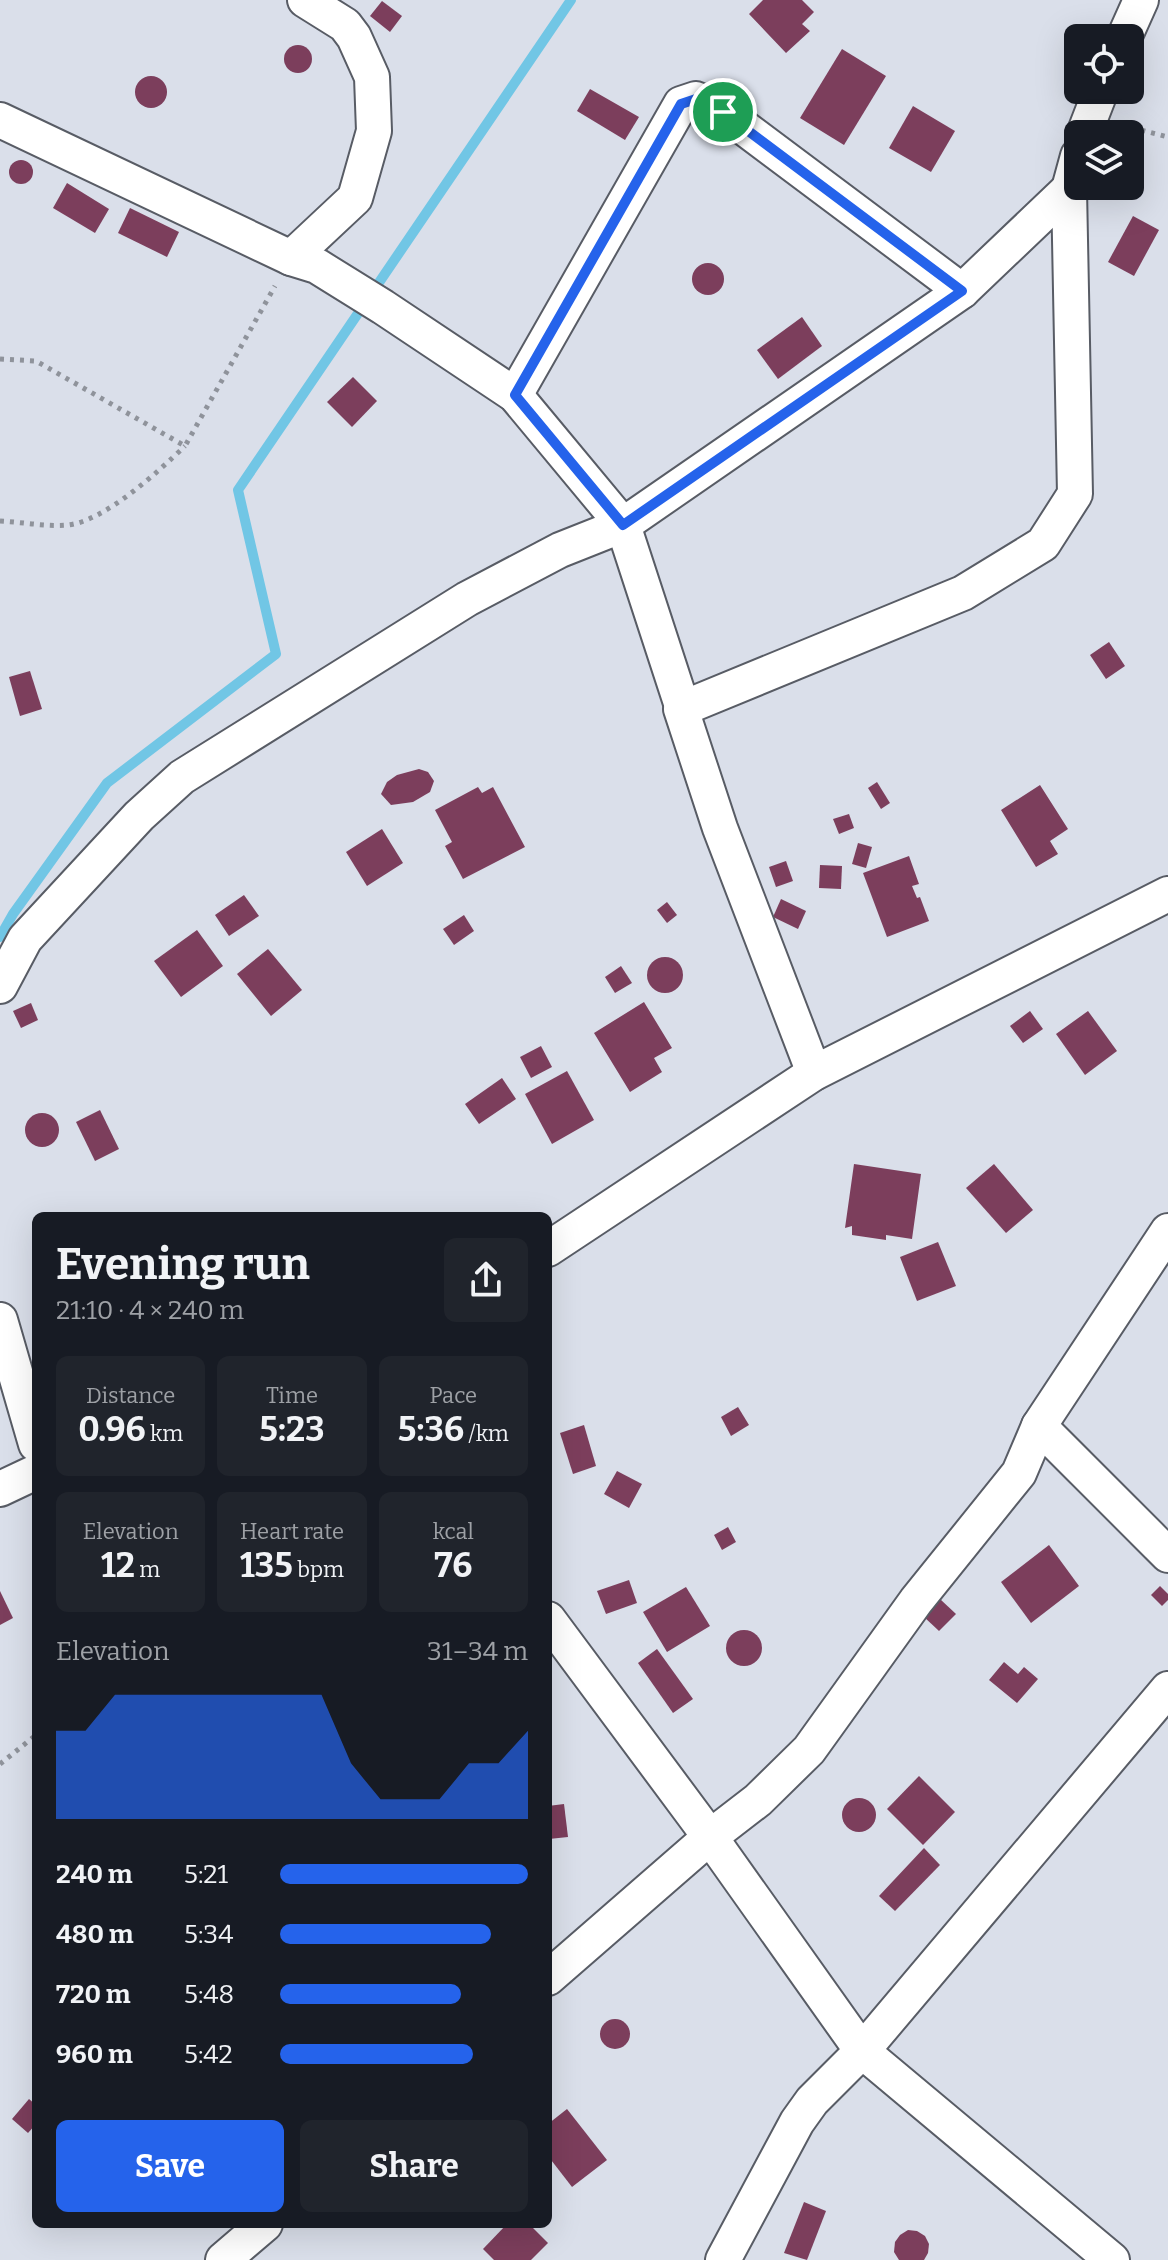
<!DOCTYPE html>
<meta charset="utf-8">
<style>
:root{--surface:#171b24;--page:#20242c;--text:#f1f3f6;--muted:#9ea1a6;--accent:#2563eb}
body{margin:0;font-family:Bitter,serif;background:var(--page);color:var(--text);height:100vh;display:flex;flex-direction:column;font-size:30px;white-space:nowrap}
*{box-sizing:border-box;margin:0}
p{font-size:26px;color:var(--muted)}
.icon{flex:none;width:44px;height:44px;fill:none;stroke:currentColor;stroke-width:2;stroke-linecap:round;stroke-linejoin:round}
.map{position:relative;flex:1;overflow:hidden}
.details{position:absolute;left:32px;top:1212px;width:520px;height:1016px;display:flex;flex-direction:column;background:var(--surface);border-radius:12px;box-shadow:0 8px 32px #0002}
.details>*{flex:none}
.fabs{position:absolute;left:1064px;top:24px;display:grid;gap:16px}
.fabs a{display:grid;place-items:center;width:80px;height:80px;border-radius:12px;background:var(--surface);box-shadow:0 8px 32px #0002;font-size:40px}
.pin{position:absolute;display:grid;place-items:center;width:68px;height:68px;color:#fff;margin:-34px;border:4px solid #fff;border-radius:50%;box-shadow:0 2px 8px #0007}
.round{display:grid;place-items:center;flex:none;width:84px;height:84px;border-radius:12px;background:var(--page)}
.head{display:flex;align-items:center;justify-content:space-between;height:136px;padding:0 24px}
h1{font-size:44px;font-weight:700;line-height:60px}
.metrics{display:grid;grid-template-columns:repeat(3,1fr);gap:12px;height:136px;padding:8px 24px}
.metrics div{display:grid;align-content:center;border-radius:12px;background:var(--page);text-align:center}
.metrics b{font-size:34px;font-weight:700}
.metrics small{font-size:22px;font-weight:400}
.metrics p{font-size:22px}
.chart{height:224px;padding:16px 24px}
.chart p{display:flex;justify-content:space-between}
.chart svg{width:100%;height:144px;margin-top:8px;fill:var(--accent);opacity:.7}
.cta{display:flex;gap:16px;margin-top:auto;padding:16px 24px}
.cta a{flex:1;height:92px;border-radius:12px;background:var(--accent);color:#fff;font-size:32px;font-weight:700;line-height:92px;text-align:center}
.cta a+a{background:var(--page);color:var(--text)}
ul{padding:0 24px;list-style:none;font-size:26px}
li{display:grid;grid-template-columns:128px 96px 1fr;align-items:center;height:60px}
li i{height:20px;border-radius:10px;background:var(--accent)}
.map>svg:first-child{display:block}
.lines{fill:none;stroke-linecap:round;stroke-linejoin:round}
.stream{stroke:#71c6e5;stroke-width:10}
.building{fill:#7c3e5c}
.minor-casing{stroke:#585c65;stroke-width:38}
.path{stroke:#8f939b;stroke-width:5;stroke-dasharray:4 6;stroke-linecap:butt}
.minor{stroke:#fff;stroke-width:34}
.route-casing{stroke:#fff;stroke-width:16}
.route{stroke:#2563eb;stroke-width:10}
</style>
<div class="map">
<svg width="1168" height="2260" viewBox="0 0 1168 2260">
<rect width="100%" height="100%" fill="#dadfea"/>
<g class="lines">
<path class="stream" d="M 0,937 L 13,914 L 107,783 L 276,654 L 238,490 L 571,0"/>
</g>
<g class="building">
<path d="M 763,0 L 802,0 L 814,12 L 802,24 L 810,31 L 786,53 L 749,14 Z"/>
<path d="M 382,1 L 402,16 L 390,32 L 370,16 Z"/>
<circle cx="298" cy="59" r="14"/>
<path d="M 842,49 L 886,76 L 844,145 L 800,118 Z"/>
<circle cx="151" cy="92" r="16"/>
<path d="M 590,89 L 639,117 L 625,140 L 577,111 Z"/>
<path d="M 913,106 L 955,131 L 931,172 L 889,148 Z"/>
<circle cx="21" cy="172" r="12"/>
<path d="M 67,183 L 109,209 L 95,233 L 53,208 Z"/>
<path d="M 130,208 L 179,232 L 167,257 L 118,233 Z"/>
<path d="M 1133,216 L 1159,230 L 1134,276 L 1108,262 Z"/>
<circle cx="708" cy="279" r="16"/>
<path d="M 802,317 L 822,346 L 778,379 L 757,350 Z"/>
<path d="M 353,377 L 377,401 L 352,427 L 327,402 Z"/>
<path d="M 1109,642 L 1125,666 L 1106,679 L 1090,655 Z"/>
<path d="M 30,671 L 42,709 L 20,716 L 9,677 Z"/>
<path d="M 419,769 L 428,772 L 434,781 L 430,792 L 413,802 L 391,805 L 381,794 L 387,782 L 397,775 Z"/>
<path d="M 877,782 L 890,803 L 881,809 L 868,788 Z"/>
<path d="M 1040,785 L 1068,829 L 1050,841 L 1058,854 L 1036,867 L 1001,810 Z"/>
<path d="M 478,787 L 482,793 L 493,787 L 525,847 L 463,879 L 445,846 L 452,842 L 435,810 Z"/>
<path d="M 849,814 L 854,828 L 839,834 L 833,819 Z"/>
<path d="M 382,829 L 403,863 L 367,886 L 346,852 Z"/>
<path d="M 858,843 L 872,847 L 866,868 L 852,864 Z"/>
<path d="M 909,856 L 919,884 L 912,886 L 917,898 L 920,897 L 929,921 L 887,937 L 863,873 Z"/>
<path d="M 786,861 L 793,881 L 776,887 L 769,867 Z"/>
<path d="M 820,865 L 842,866 L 841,889 L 819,888 Z"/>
<path d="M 244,895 L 259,916 L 229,936 L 215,915 Z"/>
<path d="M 781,899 L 806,911 L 798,929 L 773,917 Z"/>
<path d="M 667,902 L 677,915 L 667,923 L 657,910 Z"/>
<path d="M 464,915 L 474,931 L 454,945 L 443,929 Z"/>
<path d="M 197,930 L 223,966 L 181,997 L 154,961 Z"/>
<path d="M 268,949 L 302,990 L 271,1016 L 237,974 Z"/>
<circle cx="665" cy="975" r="18"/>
<path d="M 621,966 L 632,983 L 615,993 L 605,977 Z"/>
<path d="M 644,1002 L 672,1048 L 654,1058 L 662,1072 L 630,1092 L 594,1033 Z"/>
<path d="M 31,1003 L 38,1020 L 21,1028 L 13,1011 Z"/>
<path d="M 1030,1011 L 1043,1029 L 1023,1043 L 1010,1026 Z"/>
<path d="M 1088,1011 L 1117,1051 L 1085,1075 L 1056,1034 Z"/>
<path d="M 541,1046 L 552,1067 L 531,1078 L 520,1057 Z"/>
<path d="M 567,1071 L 594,1120 L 552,1144 L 525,1094 Z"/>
<path d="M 502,1078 L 516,1099 L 479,1124 L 465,1104 Z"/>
<path d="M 100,1110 L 119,1149 L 95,1161 L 76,1122 Z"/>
<circle cx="42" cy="1130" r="17"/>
<path d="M 854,1164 L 921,1174 L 912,1239 L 886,1235 L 886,1240 L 852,1235 L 852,1226 L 845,1228 Z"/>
<path d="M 994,1164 L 1033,1210 L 1006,1233 L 966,1188 Z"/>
<path d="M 938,1242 L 956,1286 L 917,1301 L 900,1257 Z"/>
<path d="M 738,1407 L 749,1425 L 731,1436 L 721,1417 Z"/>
<path d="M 584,1425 L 596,1466 L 573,1474 L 560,1433 Z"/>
<path d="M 617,1471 L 642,1484 L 629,1508 L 604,1494 Z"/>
<path d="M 728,1527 L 736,1542 L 722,1550 L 714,1535 Z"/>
<path d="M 1049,1545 L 1079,1586 L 1031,1623 L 1001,1582 Z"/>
<path d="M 629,1580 L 637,1603 L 606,1614 L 597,1591 Z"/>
<path d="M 1160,1586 L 1168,1594 L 1168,1600 L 1162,1606 L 1151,1595 Z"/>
<path d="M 686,1587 L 710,1626 L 667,1652 L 643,1612 Z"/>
<path d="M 0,1591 L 13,1618 L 0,1625 Z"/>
<path d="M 940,1599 L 956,1614 L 939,1631 L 923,1616 Z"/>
<circle cx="744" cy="1648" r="18"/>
<path d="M 657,1649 L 693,1699 L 673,1713 L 638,1663 Z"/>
<path d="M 1004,1662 L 1018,1674 L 1024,1667 L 1038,1679 L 1017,1703 L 989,1680 Z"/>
<path d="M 919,1776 L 955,1812 L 923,1845 L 887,1809 Z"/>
<circle cx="859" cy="1815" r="17"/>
<path d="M 564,1804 L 568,1837 L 549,1839 L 548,1806 Z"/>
<path d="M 924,1848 L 940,1865 L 895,1911 L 879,1896 Z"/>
<circle cx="615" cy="2034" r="15"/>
<path d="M 29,2099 L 36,2105 L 36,2124 L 28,2133 L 12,2119 Z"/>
<path d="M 567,2109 L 607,2160 L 572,2187 L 548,2156 L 548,2124 Z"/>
<path d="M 804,2202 L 826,2211 L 807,2260 L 784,2253 Z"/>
<path d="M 507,2224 L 529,2224 L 548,2243 L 531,2260 L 494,2260 L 483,2249 Z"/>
<path d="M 908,2230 L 917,2231 L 925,2236 L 929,2244 L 928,2253 L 924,2260 L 899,2260 L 894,2252 L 895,2242 L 900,2235 Z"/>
</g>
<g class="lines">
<defs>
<g id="minor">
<path d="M 1124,38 L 1141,0"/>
<path d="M 0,120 L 291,258 L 317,266 L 383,307 L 515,395 L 623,525 L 683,709"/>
<path d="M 1084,134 L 1101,90"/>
<path d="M 291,258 L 355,198 L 374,131 L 372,77 L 354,37 L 345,25 L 305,0"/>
<path d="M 515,395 L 681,104 L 696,99 L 723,112 L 962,291"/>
<path d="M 0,986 L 25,939 L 139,816 L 182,777 L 467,599 L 560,550 L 623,525 L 962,291 L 1069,189"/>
<path d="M 814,1073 L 720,828 L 681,709 L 963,593 L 1043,544 L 1075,494 L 1069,189 L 1078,156"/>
<path d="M 548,1249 L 814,1073 L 1168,894"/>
<path d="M 0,1320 L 36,1444"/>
<path d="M 1039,1426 L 1168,1555"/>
<path d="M 0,1489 L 36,1472"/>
<path d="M 548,1619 L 710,1837 L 862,2051 L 1112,2260"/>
<path d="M 548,1978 L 710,1837 L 758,1800 L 809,1750 L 916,1601 L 1019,1473 L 1039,1426 L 1168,1231"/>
<path d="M 223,2260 L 265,2224"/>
<path d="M 723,2260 L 797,2122 L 812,2101 L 862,2051 L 1168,1689"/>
</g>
</defs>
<use href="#minor" class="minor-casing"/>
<g class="path">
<path d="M 1122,125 L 1168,137"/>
<path d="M 0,359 L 36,361 L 185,446 L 275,286"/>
<path d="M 0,521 C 22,522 46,527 68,525 C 105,521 159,471 185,446"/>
<path d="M 0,1764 L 36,1735"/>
</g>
<use href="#minor" class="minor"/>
</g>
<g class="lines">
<defs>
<path id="route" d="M 696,99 L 723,112 L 962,291 L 623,525 L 515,395 L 681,104 Z"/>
</defs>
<use href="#route" class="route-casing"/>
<use href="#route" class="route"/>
</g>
</svg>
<div class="fabs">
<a><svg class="icon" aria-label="locate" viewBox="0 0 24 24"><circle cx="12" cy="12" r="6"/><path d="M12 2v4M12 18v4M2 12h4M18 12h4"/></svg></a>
<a><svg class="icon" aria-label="layers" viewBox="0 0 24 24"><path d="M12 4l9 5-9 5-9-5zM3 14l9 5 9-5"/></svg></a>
</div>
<div class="pin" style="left:723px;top:112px;background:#1e9e55"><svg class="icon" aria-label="arrive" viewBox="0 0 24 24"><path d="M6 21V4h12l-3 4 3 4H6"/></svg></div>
<section class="details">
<div class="head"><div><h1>Evening run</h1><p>21:10 · 4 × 240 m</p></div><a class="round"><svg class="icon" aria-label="share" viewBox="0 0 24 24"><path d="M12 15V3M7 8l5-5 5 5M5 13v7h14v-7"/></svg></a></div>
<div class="metrics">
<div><p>Distance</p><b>0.96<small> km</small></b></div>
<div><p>Time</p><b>5:23</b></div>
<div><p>Pace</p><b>5:36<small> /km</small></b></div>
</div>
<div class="metrics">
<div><p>Elevation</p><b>12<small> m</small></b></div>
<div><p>Heart rate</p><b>135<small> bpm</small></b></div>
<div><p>kcal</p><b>76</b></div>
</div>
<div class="chart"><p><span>Elevation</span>31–34 m</p>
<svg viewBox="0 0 160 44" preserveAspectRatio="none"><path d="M0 44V17L10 17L20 6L30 6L40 6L50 6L60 6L70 6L80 6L90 6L100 27L110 38L120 38L130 38L140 27L150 27L160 17V44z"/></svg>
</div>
<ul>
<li><b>240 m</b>5:21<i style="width:100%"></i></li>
<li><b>480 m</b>5:34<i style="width:85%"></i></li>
<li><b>720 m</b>5:48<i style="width:73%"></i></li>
<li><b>960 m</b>5:42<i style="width:78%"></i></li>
</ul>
<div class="cta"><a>Save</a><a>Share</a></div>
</section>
</div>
